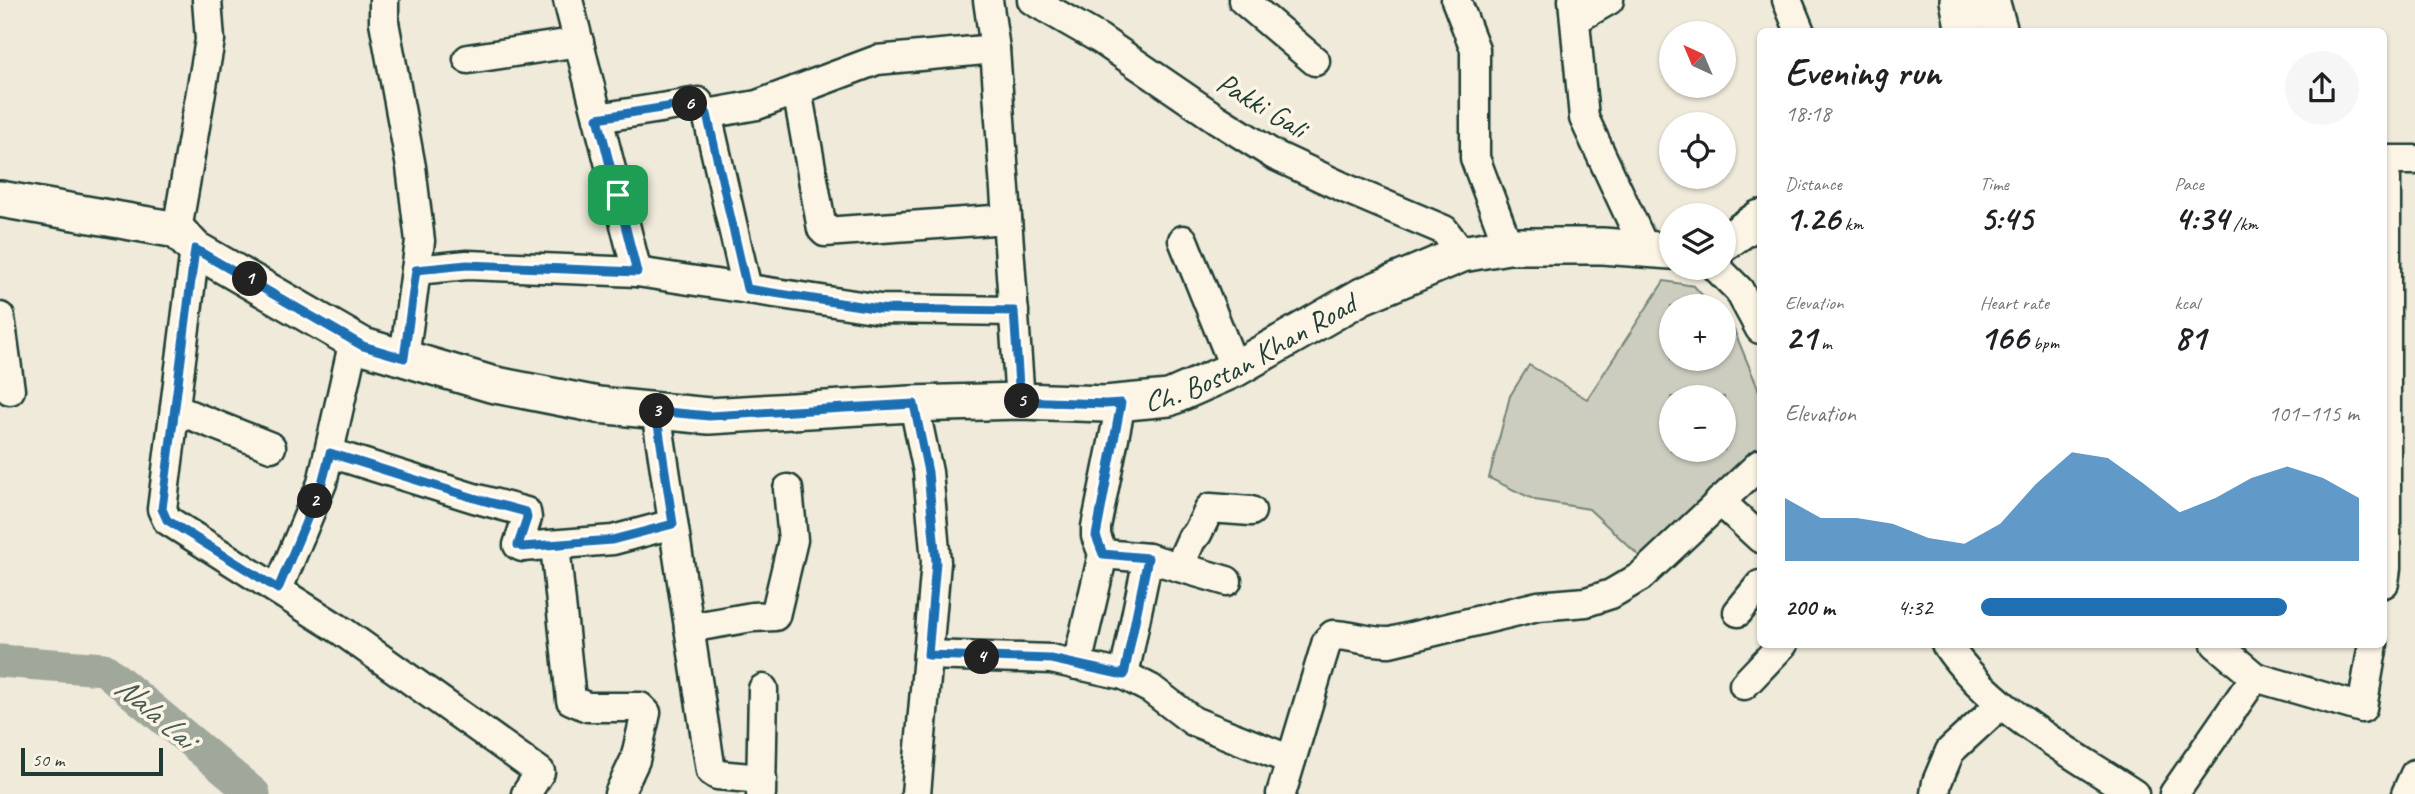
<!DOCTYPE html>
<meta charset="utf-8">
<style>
:root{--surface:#fff;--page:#f6f6f6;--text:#202124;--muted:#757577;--accent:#1f6fb2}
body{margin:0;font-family:Caveat,sans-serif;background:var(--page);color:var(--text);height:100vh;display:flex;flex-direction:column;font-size:26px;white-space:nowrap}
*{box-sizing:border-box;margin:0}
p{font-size:23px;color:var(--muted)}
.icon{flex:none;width:38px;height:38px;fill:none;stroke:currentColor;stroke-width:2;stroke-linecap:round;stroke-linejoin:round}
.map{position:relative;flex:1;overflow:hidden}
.sheet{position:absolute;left:1757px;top:28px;width:630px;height:620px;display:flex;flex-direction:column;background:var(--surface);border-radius:10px;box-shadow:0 2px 5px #0004}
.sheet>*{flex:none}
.needle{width:46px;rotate:316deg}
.buttons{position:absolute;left:1659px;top:21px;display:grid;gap:14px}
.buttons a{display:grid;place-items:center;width:77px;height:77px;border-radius:50%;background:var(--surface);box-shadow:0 2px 5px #0004;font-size:35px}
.scale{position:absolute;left:21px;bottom:18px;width:142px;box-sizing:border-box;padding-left:7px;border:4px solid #1f3d34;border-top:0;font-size:19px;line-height:24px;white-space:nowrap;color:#1f3d34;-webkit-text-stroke:5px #fcf5e5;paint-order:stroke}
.pin{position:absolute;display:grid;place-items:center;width:60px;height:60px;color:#fff;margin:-30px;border-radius:14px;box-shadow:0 4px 10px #0006}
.km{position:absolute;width:35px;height:35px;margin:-18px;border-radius:50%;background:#222;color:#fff;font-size:19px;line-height:35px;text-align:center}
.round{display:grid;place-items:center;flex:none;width:74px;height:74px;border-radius:37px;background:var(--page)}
.headline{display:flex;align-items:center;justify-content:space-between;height:119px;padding:0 28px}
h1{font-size:38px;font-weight:700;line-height:52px}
.stats{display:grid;grid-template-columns:repeat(3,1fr);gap:10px;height:119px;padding:7px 28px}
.stats div{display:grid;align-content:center}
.stats b{font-size:35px;font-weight:700}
.stats small{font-size:19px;font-weight:400}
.stats p{font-size:19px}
.chart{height:196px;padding:14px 28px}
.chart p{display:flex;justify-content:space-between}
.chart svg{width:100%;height:126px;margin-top:7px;fill:var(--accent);opacity:.7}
ul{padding:0 28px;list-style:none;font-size:23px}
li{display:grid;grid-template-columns:112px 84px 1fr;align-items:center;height:52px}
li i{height:18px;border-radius:9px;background:var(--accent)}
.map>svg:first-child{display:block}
.green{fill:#cccdbf;stroke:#76857a;stroke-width:2;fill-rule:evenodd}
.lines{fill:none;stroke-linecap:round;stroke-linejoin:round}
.river{stroke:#9fa89a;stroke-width:33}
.minor-casing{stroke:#1f3d34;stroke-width:33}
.major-casing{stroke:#1f3d34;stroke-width:40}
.minor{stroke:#fcf5e5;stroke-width:28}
.major{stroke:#fcf5e5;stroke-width:35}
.route-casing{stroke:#fff;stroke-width:14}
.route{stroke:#1f6fb2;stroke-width:9}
.labels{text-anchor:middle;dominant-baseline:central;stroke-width:7;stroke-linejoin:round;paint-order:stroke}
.street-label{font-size:30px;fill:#1f3d34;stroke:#fcf5e5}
.water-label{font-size:32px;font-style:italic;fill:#455d53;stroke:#fcf5e5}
</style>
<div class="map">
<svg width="2415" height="794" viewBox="0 0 2415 794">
<rect width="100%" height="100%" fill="#efeada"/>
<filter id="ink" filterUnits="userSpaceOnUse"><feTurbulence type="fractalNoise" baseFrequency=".0143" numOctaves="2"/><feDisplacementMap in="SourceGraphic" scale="14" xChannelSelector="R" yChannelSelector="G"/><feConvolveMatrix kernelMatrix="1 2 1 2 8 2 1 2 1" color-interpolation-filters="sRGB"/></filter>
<g filter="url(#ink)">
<path class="green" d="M 1664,281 L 1694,286 L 1712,306 L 1671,306 L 1671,359 L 1724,359 L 1724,319 L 1734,330 L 1760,393 L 1760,450 L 1648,564 L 1589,509 L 1535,500 L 1489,478 L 1510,396 L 1529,365 L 1587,399 ZM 1671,397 L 1724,397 L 1724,450 L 1671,450 Z"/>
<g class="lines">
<path class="river" d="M 0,661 L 104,669 L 254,794"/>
<defs>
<g id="minor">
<path d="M 384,0 L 384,22 L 411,167 L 420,241 L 404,358"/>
<path d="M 568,0 L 637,272"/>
<path d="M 988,0 L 995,49 L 1020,401"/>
<path d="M 1032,0 L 1100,39 L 1217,119 L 1274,155 L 1347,189 L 1444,230 L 1462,254"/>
<path d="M 1243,0 L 1315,61"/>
<path d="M 1456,0 L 1475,49 L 1475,158 L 1508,246"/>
<path d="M 1573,0 L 1584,118 L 1644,247"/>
<path d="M 1787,0 L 1800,32"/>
<path d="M 1576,19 L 1609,0"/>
<path d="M 468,59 L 579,42"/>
<path d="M 797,90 L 822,229 L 825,232 L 1007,219"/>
<path d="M 707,114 L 757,105 L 877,60 L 995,49"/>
<path d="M 598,118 L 698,102 L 707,114 L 747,289"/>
<path d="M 2384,160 L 2415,160"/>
<path d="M 177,230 L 210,40 L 207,0"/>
<path d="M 1183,240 L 1235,369"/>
<path d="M 195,249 L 162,509 L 167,520 L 342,631 L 540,772 L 526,794"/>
<path d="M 1717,268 L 1739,290 L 1760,329"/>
<path d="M 416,270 L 467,265 L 637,272 L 880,309 L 1014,311"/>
<path d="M 0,317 L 10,390"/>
<path d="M 914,405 L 928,472 L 936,562 L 916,794"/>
<path d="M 175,409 L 271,447"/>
<path d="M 656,411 L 711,771 L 717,775 L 762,779"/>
<path d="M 330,453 L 474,498 L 526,512 L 527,518 L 518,545 L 522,547 L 613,540 L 673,524"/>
<path d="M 1720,501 L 1760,538"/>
<path d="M 555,545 L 571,700 L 587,707 L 640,707 L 646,713 L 635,760 L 619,794"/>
<path d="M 1103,554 L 1148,558 L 1227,581"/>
<path d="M 1179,567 L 1192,538 L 1197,534 L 1210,508 L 1251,511"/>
<path d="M 2384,583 L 2386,568 L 2386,179"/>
<path d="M 278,589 L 322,483 L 354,340"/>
<path d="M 1738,612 L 1760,585"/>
<path d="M 689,628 L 752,617 L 775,616 L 793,540 L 788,489"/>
<path d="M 1946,644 C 1990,710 2069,751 2134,794"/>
<path d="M 2216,644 L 2255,677 L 2362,708 L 2373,644"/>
<path d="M 928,655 L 1051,659 L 1124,675 L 1151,689 L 1193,721 L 1291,760"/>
<path d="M 1077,665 L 1103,554 L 1096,536 L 1096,527 L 1121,403"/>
<path d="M 1124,675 L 1148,558"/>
<path d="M 1744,685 L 1783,644"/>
<path d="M 761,794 L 763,689"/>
<path d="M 1281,794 L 1327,641 L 1333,635 C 1353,635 1370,643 1390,642 L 1538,606 L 1586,602 L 1611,594 L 1640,577 L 1760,464"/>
<path d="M 1935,794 L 1937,782 L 1950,751 L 2000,705"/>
<path d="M 2174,794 L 2255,677"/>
<path d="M 2406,794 L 2415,774"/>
</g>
<g id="major">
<path d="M 1958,0 L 1964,32"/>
<path d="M 1991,0 L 2000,32"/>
<path id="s1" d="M 0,199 L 177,230 L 195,249 L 363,346 L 491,384 L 598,405 L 709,416 L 910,404 L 1020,401 L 1105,404 L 1169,398 L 1235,369 L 1362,296 L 1462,254 L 1508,246 L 1602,246 L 1671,251"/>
<path d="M 1724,243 L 1760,218"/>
</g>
</defs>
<use href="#minor" class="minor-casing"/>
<use href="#major" class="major-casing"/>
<use href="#minor" class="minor"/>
<use href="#major" class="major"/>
</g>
</g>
<g class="lines" filter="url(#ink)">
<defs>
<path id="route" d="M 698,102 L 707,114 L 747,289 L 880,309 L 1014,311 L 1020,401 L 1105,404 L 1121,403 L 1096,536 L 1103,554 L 1148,558 L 1124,675 L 1051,659 L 928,655 L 936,562 L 928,472 L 914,404 L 709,416 L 656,411 L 673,524 L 612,540 L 522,547 L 518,545 L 527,518 L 526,512 L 474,498 L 330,453 L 322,483 L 278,589 L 167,520 L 162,509 L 195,249 L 363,346 L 404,358 L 416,270 L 467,265 L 637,272 L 598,118 Z"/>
</defs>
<use href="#route" class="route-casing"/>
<use href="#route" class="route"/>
</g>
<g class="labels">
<g class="street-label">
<text transform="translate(1262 105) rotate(31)">Pakki Gali</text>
<text stroke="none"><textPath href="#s1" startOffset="1307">Ch. Bostan Khan Road</textPath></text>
</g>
<g class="water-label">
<text transform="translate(155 712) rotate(40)">Nala Lai</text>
</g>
</g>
</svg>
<div class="buttons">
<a><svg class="needle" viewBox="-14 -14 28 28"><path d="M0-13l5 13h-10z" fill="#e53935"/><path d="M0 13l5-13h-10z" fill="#757577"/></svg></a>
<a><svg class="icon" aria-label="locate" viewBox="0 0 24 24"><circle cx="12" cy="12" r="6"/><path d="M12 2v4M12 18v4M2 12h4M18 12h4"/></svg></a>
<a><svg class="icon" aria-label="layers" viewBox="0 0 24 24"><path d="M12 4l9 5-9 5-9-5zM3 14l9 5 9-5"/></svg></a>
<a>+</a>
<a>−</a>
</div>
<div class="scale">50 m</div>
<div class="pin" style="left:618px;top:195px;background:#1e9e55"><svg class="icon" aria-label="arrive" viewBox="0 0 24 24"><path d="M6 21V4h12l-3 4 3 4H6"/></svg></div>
<b class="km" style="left:250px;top:279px">1</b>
<b class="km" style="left:315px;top:501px">2</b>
<b class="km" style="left:657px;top:411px">3</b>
<b class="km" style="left:982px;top:657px">4</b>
<b class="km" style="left:1022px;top:401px">5</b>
<b class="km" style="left:690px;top:104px">6</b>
<section class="sheet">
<div class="headline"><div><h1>Evening run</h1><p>18:18</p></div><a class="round"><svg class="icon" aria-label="share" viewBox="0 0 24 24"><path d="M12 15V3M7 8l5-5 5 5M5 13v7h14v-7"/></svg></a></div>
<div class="stats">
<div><p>Distance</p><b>1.26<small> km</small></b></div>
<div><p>Time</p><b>5:45</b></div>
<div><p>Pace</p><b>4:34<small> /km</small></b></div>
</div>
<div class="stats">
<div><p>Elevation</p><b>21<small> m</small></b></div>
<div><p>Heart rate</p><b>166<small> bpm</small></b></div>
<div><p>kcal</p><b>81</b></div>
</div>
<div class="chart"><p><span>Elevation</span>101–115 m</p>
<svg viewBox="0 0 160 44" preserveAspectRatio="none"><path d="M0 44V22L10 29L20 29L30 31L40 36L50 38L60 31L70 17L80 6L90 8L100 17L110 27L120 22L130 15L140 11L150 15L160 22V44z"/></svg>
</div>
<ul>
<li><b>200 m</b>4:32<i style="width:81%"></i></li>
</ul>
</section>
</div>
